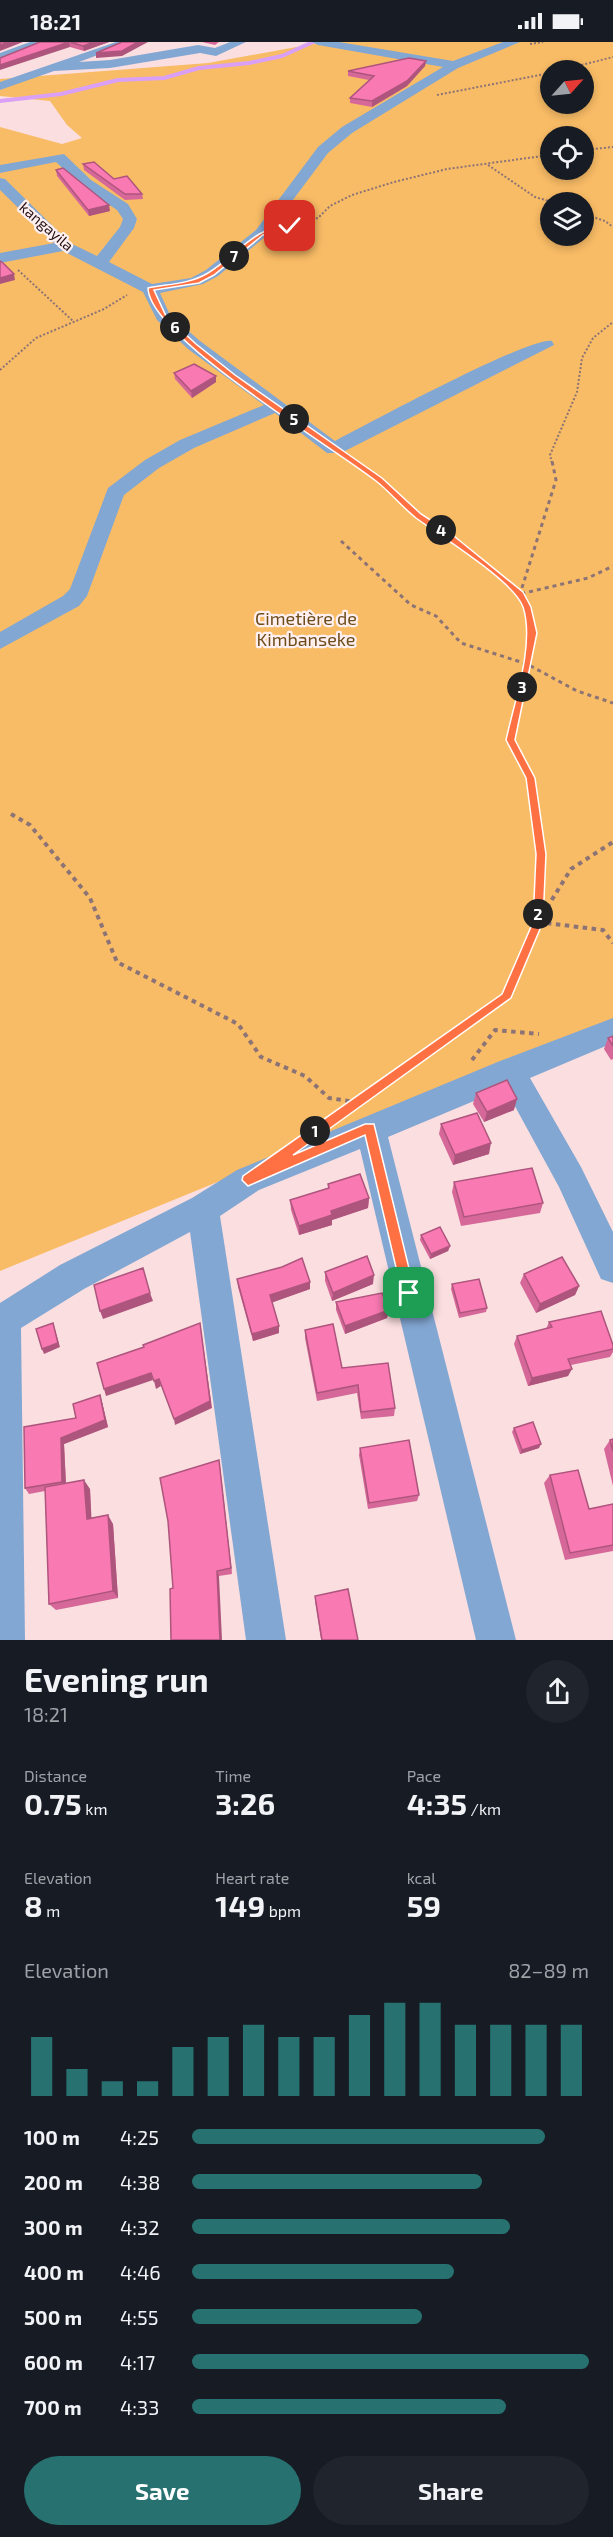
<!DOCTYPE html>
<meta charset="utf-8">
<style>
:root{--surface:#171b24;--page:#20242c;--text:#f1f3f6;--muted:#9ea1a6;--accent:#277170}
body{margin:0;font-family:"Exo 2",sans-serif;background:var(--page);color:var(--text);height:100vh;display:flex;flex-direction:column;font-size:22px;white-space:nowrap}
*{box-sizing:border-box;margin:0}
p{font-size:20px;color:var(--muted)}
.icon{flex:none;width:33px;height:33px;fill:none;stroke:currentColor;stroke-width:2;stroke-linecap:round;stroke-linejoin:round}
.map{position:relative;height:1598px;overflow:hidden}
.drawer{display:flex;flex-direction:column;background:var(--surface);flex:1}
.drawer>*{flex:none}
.needle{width:39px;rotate:63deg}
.buttons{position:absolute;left:540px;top:18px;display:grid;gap:12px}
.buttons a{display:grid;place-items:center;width:54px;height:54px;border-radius:50%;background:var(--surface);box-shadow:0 3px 9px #0003;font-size:30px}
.pin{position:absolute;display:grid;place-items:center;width:51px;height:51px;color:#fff;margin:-26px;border-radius:12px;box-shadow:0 3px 9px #0006}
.km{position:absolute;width:30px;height:30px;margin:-15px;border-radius:50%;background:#222;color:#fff;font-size:16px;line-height:30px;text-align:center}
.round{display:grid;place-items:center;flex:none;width:63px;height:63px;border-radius:32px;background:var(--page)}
.overview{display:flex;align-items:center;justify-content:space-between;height:102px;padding:0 24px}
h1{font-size:33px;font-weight:700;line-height:45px}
.figures{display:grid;grid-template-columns:repeat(3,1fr);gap:9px;height:102px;padding:6px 24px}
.figures div{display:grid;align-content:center}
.figures b{font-size:30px;font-weight:700}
.figures small{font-size:16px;font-weight:400}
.figures p{font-size:16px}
.chart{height:168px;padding:12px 24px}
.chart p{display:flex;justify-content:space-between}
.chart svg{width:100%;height:108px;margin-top:6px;stroke:var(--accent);stroke-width:6}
.primary-button{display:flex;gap:12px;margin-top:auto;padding:12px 24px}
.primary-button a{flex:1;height:69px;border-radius:36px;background:var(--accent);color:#fff;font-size:24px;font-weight:700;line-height:69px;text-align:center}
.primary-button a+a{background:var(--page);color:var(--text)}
ul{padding:0 24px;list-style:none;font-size:20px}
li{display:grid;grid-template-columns:96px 72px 1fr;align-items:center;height:45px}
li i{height:15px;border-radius:8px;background:var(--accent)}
.status{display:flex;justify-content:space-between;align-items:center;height:42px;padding:0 30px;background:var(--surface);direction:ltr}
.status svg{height:16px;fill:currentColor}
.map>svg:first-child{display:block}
.green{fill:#f9bc66;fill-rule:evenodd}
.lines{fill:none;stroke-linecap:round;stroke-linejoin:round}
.stream{stroke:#d9a0f6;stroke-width:4}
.path-far2{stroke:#8c7375;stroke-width:2;stroke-dasharray:2 2;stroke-linecap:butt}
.path-far1{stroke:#8c7375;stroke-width:3;stroke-dasharray:4 4;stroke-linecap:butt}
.path{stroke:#8c7375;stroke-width:4;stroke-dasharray:4.5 4.5;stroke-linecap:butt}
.street{fill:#83a7d3;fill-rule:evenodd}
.wall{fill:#d66899}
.shaded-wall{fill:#ae557d}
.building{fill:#f979b2;stroke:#ae557d;stroke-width:1.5}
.route{fill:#ff7043;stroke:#fff;stroke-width:1.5}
.labels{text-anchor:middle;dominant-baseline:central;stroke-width:4.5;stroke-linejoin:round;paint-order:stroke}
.far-street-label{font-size:15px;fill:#260f12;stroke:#fef0f1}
.park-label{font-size:18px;fill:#6e4c1a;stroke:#fef0f1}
</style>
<div class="status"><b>18:21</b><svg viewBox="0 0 49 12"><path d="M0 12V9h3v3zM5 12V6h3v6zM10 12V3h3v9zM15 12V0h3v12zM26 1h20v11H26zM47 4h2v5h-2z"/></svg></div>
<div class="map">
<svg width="613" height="1598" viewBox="0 0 613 1598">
<rect width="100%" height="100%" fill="#fbdfe0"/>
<path class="green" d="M 324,0 L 613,0 L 613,978 L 0,1229 L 0,85 L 62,102 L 82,96 L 67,83 L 50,59 L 0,54 L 0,37 L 208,21 ZM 550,28 L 584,28 L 584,62 L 550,62 ZM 550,94 L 584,94 L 584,128 L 550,128 ZM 550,160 L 584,160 L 584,194 L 550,194 Z"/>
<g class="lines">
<path class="stream" d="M 0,59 L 61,52 L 118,38 L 164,36 L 199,26 L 249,21 L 282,14 L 313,0"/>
<g class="path-far2">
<path d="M 530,2 L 543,0"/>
<path d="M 562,28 L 613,15"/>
<path d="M 437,53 L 550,31"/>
<path d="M 584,108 L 613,105"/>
<path d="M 488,123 L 535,155 L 552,160"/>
<path d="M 584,172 L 605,179 L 613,185"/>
<path d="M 285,185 L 318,176 L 330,164 L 352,153 L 394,140 L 447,127 L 550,113"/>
<path d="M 18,228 L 74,280"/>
<path d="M 0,328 L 36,296 L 104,267 L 127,253"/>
<path d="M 350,418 L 354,421"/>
<path d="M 552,421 L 550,413 L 577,350 L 582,316 L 593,296 L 613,280"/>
</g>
<g class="path-far1">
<path d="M 352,419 L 379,438 L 418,474 L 446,492 L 520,552 L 588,536 L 613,524"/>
<path d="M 341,499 L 411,563 L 436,574 L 461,601 L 527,622 L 577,649 L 613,661"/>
<path d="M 523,722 L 510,698 L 532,603 L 529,576 L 520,552 L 556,438 L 552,419"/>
</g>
<g class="path">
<path d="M 522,720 C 545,765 540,830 538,880"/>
<path d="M 11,772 L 30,783 L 90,856 L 117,920 L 238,982 L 261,1015 L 305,1034 L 329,1056 L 355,1060"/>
<path d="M 538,880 L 603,888 L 613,901"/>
<path d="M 472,1018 L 495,988 L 539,992"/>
<path d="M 336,1074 L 506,955 L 538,880 L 571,827 L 613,800"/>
</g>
<g class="street">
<path d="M 30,0 L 47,0 L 0,19 L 0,11 Z"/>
<path d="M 116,0 L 133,0 L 79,20 L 110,18 L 198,3 L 215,6 L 230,0 L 246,0 L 216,14 L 200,11 L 110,26 L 54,29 L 0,48 L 0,40 Z"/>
<path d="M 312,0 L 339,0 L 453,19 L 503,0 L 520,0 L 458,26 L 352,91 L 328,111 L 266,194 L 218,234 L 203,242 L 160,251 L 170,273 L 200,299 L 335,399 C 366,383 530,294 552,299 L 554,303 L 341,411 L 327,411 L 275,371 L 194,406 L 159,426 L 124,453 L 87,554 L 79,564 L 0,607 L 0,590 L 63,554 L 70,547 L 108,446 L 145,418 L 180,398 L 264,363 L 188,307 L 157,278 L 143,250 L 63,209 L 0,221 L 0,211 L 54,201 L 0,148 L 0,136 L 5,137 L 70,201 L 97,214 L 120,185 L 123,177 L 117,168 L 81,144 L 56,120 L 0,131 L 0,123 L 64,112 L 91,138 L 128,162 L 137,177 L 134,186 L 109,220 L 152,242 L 191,236 L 206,228 L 256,188 L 318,105 L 342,85 L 443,25 L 318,3 Z"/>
<path d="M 613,976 L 613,1001 L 530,1036 L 581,1125 L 613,1190 L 613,1241 L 601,1237 L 559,1145 L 505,1046 L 388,1095 L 516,1598 L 476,1598 L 360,1107 L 259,1148 L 220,1174 L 286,1598 L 246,1598 L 190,1190 L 84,1247 L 21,1286 L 25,1598 L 0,1598 L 0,1261 L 60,1223 L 192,1156 L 237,1128 L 500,1019 Z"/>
</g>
</g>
<g class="wall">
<path d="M 40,0 L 109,0 L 84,9 L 70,5 Z"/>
<path d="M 202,0 L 219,0 L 215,3 Z"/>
<path d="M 426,19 L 425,24 L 407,44 L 372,65 L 350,61 L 350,56 L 369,38 L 348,34 L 348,29 Z"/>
<path d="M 83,122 L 142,152 L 143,157 L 125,158 L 84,128 Z"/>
<path d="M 56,128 L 110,169 L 89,174 L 57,134 Z"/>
<path d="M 174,331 L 216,340 L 192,356 L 175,337 Z"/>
<path d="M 613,994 L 613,1017 L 611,1018 L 604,1007 L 608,996 Z"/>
<path d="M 476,1051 L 514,1068 L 484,1080 L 473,1062 Z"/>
<path d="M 441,1082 L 489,1112 L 453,1123 L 439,1092 Z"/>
<path d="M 454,1140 L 543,1161 L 540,1171 L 461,1184 L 452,1150 Z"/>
<path d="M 328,1142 L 369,1156 L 368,1166 L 332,1178 L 332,1183 L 299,1193 L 291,1168 L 290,1158 L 328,1146 Z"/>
<path d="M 421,1193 L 450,1204 L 448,1209 L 430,1217 L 420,1198 Z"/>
<path d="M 325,1230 L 373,1242 L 332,1259 L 325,1239 Z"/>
<path d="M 524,1232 L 579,1244 L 575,1253 L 536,1271 L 520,1241 Z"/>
<path d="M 237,1237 L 310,1240 L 310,1247 L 272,1260 L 279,1291 L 253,1299 L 238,1245 Z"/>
<path d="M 452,1242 L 487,1266 L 486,1270 L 459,1276 L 451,1247 Z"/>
<path d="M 336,1260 L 389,1268 L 387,1276 L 345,1292 L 336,1268 Z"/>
<path d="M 549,1280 L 613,1303 L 613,1310 L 610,1315 L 571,1323 L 568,1334 L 528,1344 L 514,1302 L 517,1294 L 546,1287 Z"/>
<path d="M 305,1288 L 342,1326 L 395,1366 L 394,1374 L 361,1377 L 357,1351 L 317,1359 L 305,1296 Z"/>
<path d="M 100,1353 L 102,1360 L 108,1385 L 64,1402 L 66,1441 L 90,1447 L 91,1476 L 113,1482 L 118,1556 L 56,1568 L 49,1562 L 45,1449 L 29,1452 L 25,1446 L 76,1376 Z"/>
<path d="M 514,1386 L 539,1406 L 520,1412 L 512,1390 Z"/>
<path d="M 613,1397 L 613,1444 L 604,1407 L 610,1398 Z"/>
<path d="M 360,1406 L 419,1453 L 417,1459 L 368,1467 L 359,1413 Z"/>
<path d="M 220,1425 L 232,1532 L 219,1534 L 173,1546 Z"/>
<path d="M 550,1433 L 589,1467 L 613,1462 L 613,1509 L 565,1518 L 544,1441 Z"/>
<path d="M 315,1554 L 358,1598 L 321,1598 L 315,1559 Z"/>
</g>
<g class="shaded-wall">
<path d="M 9,0 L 23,0 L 0,9 L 0,3 Z"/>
<path d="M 69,0 L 70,5 L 0,28 L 0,23 Z"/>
<path d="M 94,0 L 109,0 L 84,9 L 83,4 Z"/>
<path d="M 138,0 L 148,0 L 122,14 L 96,16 L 96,11 Z"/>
<path d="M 426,19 L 425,24 L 407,44 L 372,65 L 372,59 Z"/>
<path d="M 109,163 L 110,169 L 89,174 L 88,168 Z"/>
<path d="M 14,232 L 15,238 L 0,242 L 0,236 Z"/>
<path d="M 216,334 L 216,340 L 192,356 L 191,349 Z"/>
<path d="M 517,1057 L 514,1068 L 484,1080 L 487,1070 Z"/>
<path d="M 491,1101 L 489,1112 L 453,1123 L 455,1113 Z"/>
<path d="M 369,1156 L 368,1166 L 332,1178 L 332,1183 L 299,1193 L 299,1184 L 331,1169 Z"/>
<path d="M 450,1204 L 448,1209 L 430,1217 L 431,1212 Z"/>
<path d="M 374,1233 L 373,1242 L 332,1259 L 333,1251 Z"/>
<path d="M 310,1240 L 310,1247 L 271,1261 L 270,1253 Z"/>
<path d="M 579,1244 L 575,1253 L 536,1271 L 540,1262 Z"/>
<path d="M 150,1251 L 153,1259 L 103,1277 L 100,1269 Z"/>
<path d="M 389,1268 L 387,1276 L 345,1292 L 345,1284 Z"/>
<path d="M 53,1281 L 60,1305 L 44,1312 L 42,1307 Z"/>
<path d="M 279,1284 L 279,1291 L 253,1299 L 252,1292 Z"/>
<path d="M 201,1288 L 212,1366 L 175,1383 L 174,1377 Z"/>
<path d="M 572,1327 L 568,1334 L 528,1344 L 532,1336 Z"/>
<path d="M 151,1331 L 153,1338 L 106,1354 L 104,1347 Z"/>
<path d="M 159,1337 L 161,1344 L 156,1347 L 154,1339 Z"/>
<path d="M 100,1353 L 102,1360 L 108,1385 L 64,1402 L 66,1445 L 62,1440 L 61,1396 Z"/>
<path d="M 541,1402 L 539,1406 L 520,1412 L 522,1408 Z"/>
<path d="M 219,1418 L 220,1425 L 232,1532 L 231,1526 Z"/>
<path d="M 84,1438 L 90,1447 L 92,1486 L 87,1477 Z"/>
<path d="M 108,1473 L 113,1482 L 118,1556 L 113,1549 Z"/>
<path d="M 217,1529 L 219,1534 L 222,1598 L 220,1598 Z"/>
</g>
<g class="building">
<path d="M 0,0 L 9,0 L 0,3 Z"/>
<path d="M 40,0 L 69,0 L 0,23 L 0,16 Z"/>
<path d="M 70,0 L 94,0 L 83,4 Z"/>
<path d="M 122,0 L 138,0 L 122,9 L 96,11 Z"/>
<path d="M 409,16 L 426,19 L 407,39 L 372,59 L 350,56 L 374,34 L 348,29 Z"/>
<path d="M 94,120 L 114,137 L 127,134 L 142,152 L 125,152 L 83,122 Z"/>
<path d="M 63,126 L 109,163 L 88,168 L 56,128 Z"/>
<path d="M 0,219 L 3,221 L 14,232 L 0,236 Z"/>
<path d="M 194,322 L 216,334 L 191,349 L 174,331 Z"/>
<path d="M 613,994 L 613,1004 L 608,996 Z"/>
<path d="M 507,1038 L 517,1057 L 487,1070 L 476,1051 Z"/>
<path d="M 477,1071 L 491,1101 L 455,1113 L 441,1082 Z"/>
<path d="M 532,1126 L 543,1161 L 464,1175 L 454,1140 Z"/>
<path d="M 360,1132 L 369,1156 L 331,1169 L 332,1173 L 299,1184 L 290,1158 L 329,1146 L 328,1142 Z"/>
<path d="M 440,1185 L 450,1204 L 431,1212 L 421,1193 Z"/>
<path d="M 367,1214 L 374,1233 L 333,1251 L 325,1230 Z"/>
<path d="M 562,1215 L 579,1244 L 540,1262 L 524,1232 Z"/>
<path d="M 302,1216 L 310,1240 L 270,1253 L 279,1284 L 252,1292 L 237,1237 L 282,1225 Z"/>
<path d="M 143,1226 L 150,1251 L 100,1269 L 94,1243 Z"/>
<path d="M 479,1237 L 487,1266 L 460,1271 L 452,1242 Z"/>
<path d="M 382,1251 L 389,1268 L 345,1284 L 336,1260 Z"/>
<path d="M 601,1269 L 613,1303 L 613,1307 L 568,1317 L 572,1327 L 532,1336 L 517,1294 L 552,1285 L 549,1280 Z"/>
<path d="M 53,1281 L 58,1301 L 42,1307 L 36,1287 Z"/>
<path d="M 200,1281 L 210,1359 L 174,1377 L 159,1337 L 154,1339 L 151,1331 L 104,1347 L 97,1321 L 144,1305 L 143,1303 Z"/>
<path d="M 333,1282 L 342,1326 L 388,1321 L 395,1366 L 361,1370 L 358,1343 L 317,1351 L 305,1288 Z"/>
<path d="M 100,1353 L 105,1378 L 61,1396 L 62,1440 L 25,1446 L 24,1385 L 76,1376 L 73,1362 Z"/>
<path d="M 533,1380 L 541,1402 L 522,1408 L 514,1386 Z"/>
<path d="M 613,1397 L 613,1409 L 610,1398 Z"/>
<path d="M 409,1398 L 419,1453 L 369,1461 L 360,1406 Z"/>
<path d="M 219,1418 L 231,1526 L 217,1529 L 220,1598 L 171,1598 L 170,1547 L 173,1546 L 168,1479 L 160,1436 Z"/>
<path d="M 578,1428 L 589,1467 L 613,1462 L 613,1503 L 570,1511 L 550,1433 Z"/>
<path d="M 84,1438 L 87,1477 L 108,1473 L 113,1549 L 49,1562 L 45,1445 Z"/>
<path d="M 348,1547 L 358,1598 L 322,1598 L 315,1554 Z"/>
</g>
<path class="route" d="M 292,183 L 292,185 L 263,193 L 214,233 L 199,241 L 154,248 L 166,274 L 196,302 L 235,333 L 382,436 L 421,472 L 449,490 L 523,550 L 531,565 L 537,591 L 515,698 L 535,736 L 546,812 L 543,880 L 511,956 L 293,1113 L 365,1082 L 374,1082 L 415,1251 L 409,1257 L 402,1251 L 365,1093 L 248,1144 L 242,1138 L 243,1134 L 502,952 L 533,880 L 536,812 L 526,736 L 506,698 C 514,660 535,602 523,565 C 514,539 440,494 416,476 C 402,465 390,450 376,439 C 333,405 149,295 148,246 C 168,242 190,242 208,231 C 238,213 253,184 292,183 Z"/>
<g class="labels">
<g class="far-street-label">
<text transform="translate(47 184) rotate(41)">kangayila</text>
</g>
<g class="park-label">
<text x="306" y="576">Cimetière de<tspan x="306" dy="21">Kimbanseke</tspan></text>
</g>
</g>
</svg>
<div class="buttons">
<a><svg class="needle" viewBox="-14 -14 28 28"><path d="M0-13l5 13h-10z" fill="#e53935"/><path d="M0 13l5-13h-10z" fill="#9ea1a6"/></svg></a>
<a><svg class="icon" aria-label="locate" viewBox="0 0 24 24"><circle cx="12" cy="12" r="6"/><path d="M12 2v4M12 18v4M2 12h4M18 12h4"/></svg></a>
<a><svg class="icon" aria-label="layers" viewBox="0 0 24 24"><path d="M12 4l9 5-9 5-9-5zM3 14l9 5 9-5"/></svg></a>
</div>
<div class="pin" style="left:409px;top:1251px;background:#1e9e55"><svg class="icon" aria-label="arrive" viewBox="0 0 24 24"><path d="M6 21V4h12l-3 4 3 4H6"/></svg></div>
<div class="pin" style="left:290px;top:184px;background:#d93025"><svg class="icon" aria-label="check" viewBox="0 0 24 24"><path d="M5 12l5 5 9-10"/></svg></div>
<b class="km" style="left:315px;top:1089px">1</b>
<b class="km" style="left:538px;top:872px">2</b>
<b class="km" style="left:522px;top:645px">3</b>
<b class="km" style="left:441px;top:488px">4</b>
<b class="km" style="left:294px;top:377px">5</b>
<b class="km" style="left:175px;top:285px">6</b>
<b class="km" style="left:234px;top:214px">7</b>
</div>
<section class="drawer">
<div class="overview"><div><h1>Evening run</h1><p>18:21</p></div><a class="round"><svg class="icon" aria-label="share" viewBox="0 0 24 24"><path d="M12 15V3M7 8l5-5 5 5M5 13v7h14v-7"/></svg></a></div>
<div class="figures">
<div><p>Distance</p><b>0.75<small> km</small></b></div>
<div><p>Time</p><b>3:26</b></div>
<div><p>Pace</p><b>4:35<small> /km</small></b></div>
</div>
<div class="figures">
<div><p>Elevation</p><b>8<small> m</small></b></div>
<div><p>Heart rate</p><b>149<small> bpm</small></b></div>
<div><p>kcal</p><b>59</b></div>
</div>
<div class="chart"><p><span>Elevation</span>82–89 m</p>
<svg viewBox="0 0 160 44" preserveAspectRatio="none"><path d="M5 44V20M15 44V33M25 44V38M35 44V38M45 44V24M55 44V20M65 44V15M75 44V20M85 44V20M95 44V11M105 44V6M115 44V6M125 44V15M135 44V15M145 44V15M155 44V15"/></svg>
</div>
<ul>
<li><b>100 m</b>4:25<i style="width:89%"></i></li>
<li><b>200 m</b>4:38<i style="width:73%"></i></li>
<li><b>300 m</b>4:32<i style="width:80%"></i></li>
<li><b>400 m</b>4:46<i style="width:66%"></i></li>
<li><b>500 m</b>4:55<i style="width:58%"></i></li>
<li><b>600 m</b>4:17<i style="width:100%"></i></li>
<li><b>700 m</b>4:33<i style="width:79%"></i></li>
</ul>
<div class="primary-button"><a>Save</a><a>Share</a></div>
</section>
